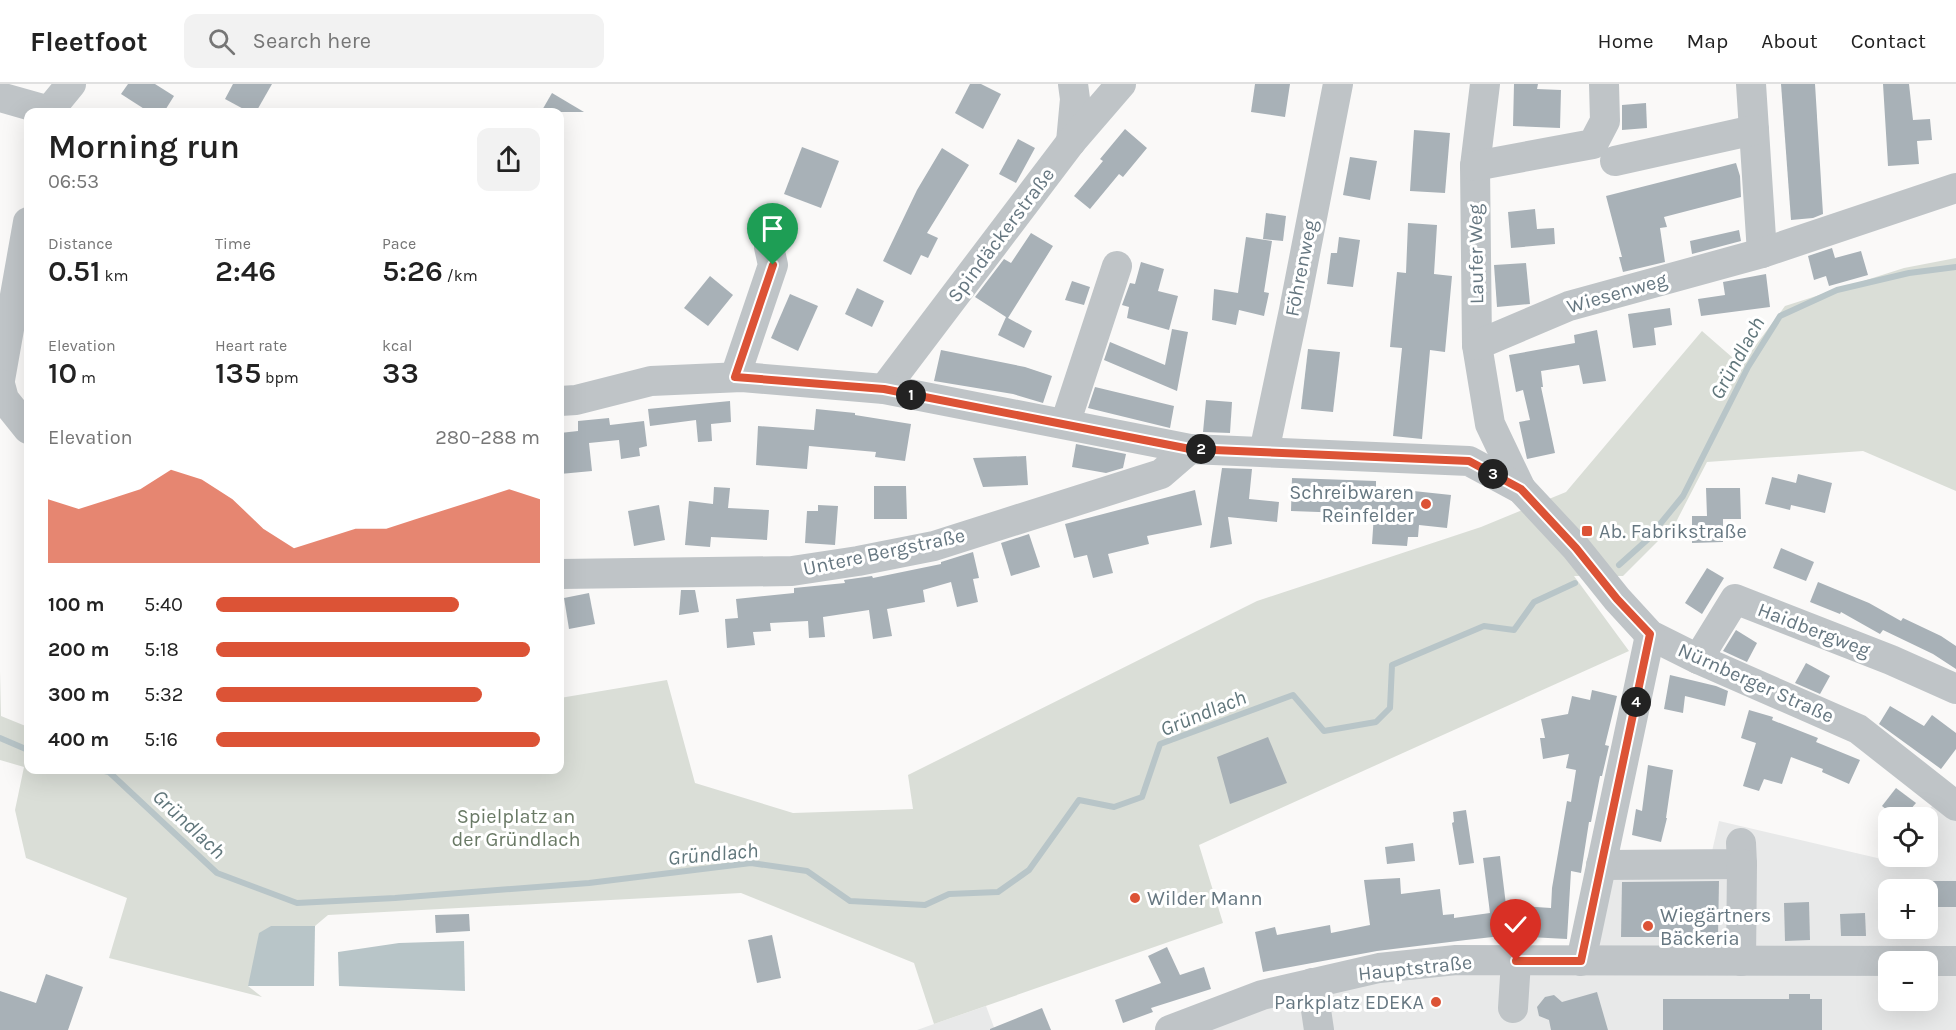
<!DOCTYPE html>
<meta charset="utf-8">
<style>
:root{--surface:#fff;--page:#f2f2f2;--text:#222;--muted:#767676;--line:#e0e0e0;--accent:#dc5336}
body{margin:0;font-family:Karla,sans-serif;background:var(--page);color:var(--text);height:100vh;display:flex;flex-direction:column;font-size:22px;white-space:nowrap}
*{box-sizing:border-box;margin:0}
p{font-size:20px;color:var(--muted)}
.icon{flex:none;width:33px;height:33px;fill:none;stroke:currentColor;stroke-width:2;stroke-linecap:round;stroke-linejoin:round}
.map{position:relative;flex:1;overflow:hidden}
.side{position:absolute;left:24px;top:24px;width:540px;height:666px;display:flex;flex-direction:column;background:var(--surface);border-radius:12px;box-shadow:0 6px 24px #0002}
.side>*{flex:none}
.controls{position:absolute;left:1878px;top:723px;display:grid;gap:12px}
.controls a{display:grid;place-items:center;width:60px;height:60px;border-radius:12px;background:var(--surface);box-shadow:0 6px 24px #0002;font-size:30px}
.pin{position:absolute;display:grid;place-items:center;width:51px;height:51px;color:#fff;margin:-62px -26px;border-radius:50% 50% 50% 0;rotate:-45deg;box-shadow:0 0 6px #0007}
.pin .icon{rotate:45deg}
.km{position:absolute;width:30px;height:30px;margin:-15px;border-radius:50%;background:#222;color:#fff;font-size:16px;line-height:30px;text-align:center}
.round{display:grid;place-items:center;flex:none;width:63px;height:63px;border-radius:12px;background:var(--page)}
.head{display:flex;align-items:center;justify-content:space-between;height:102px;padding:0 24px}
h1{font-size:33px;font-weight:600;line-height:45px}
.metrics{display:grid;grid-template-columns:repeat(3,1fr);gap:9px;height:102px;padding:6px 24px}
.metrics div{display:grid;align-content:center}
.metrics b{font-size:30px;font-weight:600}
.metrics small{font-size:16px;font-weight:400}
.metrics p{font-size:16px}
.chart{height:168px;padding:12px 24px}
.chart p{display:flex;justify-content:space-between}
.chart svg{width:100%;height:108px;margin-top:6px;fill:var(--accent);opacity:.7}
ul{padding:0 24px;list-style:none;font-size:20px}
li{display:grid;grid-template-columns:96px 72px 1fr;align-items:center;height:45px}
li i{height:15px;border-radius:8px;background:var(--accent)}
header{display:flex;align-items:center;gap:36px;box-sizing:border-box;height:84px;padding:0 30px;background:var(--surface);border-bottom:2px solid var(--line)}
header strong{font-size:28px}
nav{display:flex;gap:33px;margin-inline-start:auto;font-size:21px}
.search{width:420px;height:54px;background:var(--page);display:flex;align-items:center;gap:15px;box-sizing:border-box;padding:0 21px;border-radius:12px;color:var(--muted);font-size:22px}
.map>svg:first-child{display:block}
.built{fill:#e8e9e9;fill-rule:evenodd}
.green{fill:#daded7}
.water{fill:#b8c5c8}
.lines{fill:none;stroke-linecap:round;stroke-linejoin:round}
.stream{stroke:#b8c5c8;stroke-width:6}
.building{fill:#a8b1b7}
.minor{stroke:#bfc4c7;stroke-width:30}
.route-casing{stroke:#fff;stroke-width:12}
.route{stroke:#dc5336;stroke-width:8}
.poi-dot{fill:#dc5336;stroke:#fff;stroke-width:2}
.labels{text-anchor:middle;dominant-baseline:central;stroke-width:6;stroke-linejoin:round;paint-order:stroke}
.street-label{font-size:20px;fill:#667781;stroke:#fff}
.poi-label{font-size:20px;fill:#667781;stroke:#fff;text-anchor:start}
.park-label{font-size:20px;fill:#697965;stroke:#fff}
.water-label{font-size:21px;font-style:italic;fill:#60767b;stroke:#fff}
</style>
<header>
<strong>Fleetfoot</strong>
<div class="search"><svg class="icon" aria-label="search" viewBox="0 0 24 24"><circle cx="10" cy="10" r="6"/><path d="M15 15l6 6"/></svg>Search here</div>
<nav><a>Home</a><a>Map</a><a>About</a><a>Contact</a></nav>
</header>
<div class="map">
<svg width="1956" height="946" viewBox="0 0 1956 946">
<rect width="100%" height="100%" fill="#faf9f8"/>
<g class="built">
<path d="M 1933,721 L 1956,728 L 1956,946 L 1155,946 L 1263,913 L 1310,902 L 1583,881 L 1605,776 L 1710,776 L 1719,737 L 1890,777 L 1893,773 L 1928,772 L 1928,734 L 1923,733 ZM 1888,806 L 1928,806 L 1928,844 L 1888,844 ZM 1888,878 L 1928,878 L 1928,916 L 1888,916 Z"/>
<path d="M 986,922 L 995,946 L 917,946 L 934,940 Z"/>
</g>
<path class="green" d="M 1956,174 L 1956,407 L 1863,367 L 1707,378 L 1675,440 L 1623,492 L 1574,492 L 1629,567 L 1199,761 L 1223,839 L 934,940 L 914,879 L 741,809 L 328,831 L 315,842 L 271,842 L 248,902 L 262,913 L 109,874 L 127,814 L 26,774 L 15,726 L 24,683 L 0,676 L 0,587 L 1,632 L 28,643 L 28,686 L 560,686 L 560,614 L 667,596 L 695,699 L 793,729 L 913,725 L 908,691 L 1257,517 L 1481,443 L 1566,408 L 1702,247 L 1741,281 L 1785,222 L 1904,184 Z"/>
<g class="water">
<path d="M 271,842 L 315,842 L 314,902 L 248,902 L 259,849 Z"/>
<path d="M 464,857 L 465,907 L 339,902 L 338,868 L 399,859 Z"/>
</g>
<g class="lines">
<g class="stream">
<path d="M 1619,481 L 1647,456 L 1683,412 L 1748,283 L 1780,232 L 1837,206 L 1909,189 L 1956,183"/>
<path d="M 0,654 L 28,666"/>
<path d="M 100,686 L 109,688 L 217,789 L 297,819 L 395,814 L 589,799 L 751,779 L 807,787 L 850,817 L 925,821 L 949,810 L 998,808 L 1029,786 L 1079,716 L 1114,723 L 1142,713 L 1160,660 L 1293,611 L 1324,647 L 1376,638 L 1390,624 L 1392,581 L 1484,542 L 1514,546 L 1534,518 L 1575,499"/>
</g>
</g>
<g class="building">
<path d="M 128,0 L 155,0 L 174,12 L 164,28 L 149,28 L 121,10 Z"/>
<path d="M 233,0 L 272,0 L 256,28 L 249,28 L 225,15 Z"/>
<path d="M 970,0 L 981,0 L 1001,10 L 983,45 L 955,29 Z"/>
<path d="M 1255,0 L 1290,0 L 1285,33 L 1251,28 Z"/>
<path d="M 1514,0 L 1538,0 L 1537,5 L 1561,6 L 1560,44 L 1513,42 Z"/>
<path d="M 1781,0 L 1815,0 L 1823,130 L 1813,134 L 1791,136 Z"/>
<path d="M 1883,0 L 1909,0 L 1913,36 L 1930,35 L 1932,56 L 1917,57 L 1919,80 L 1888,82 Z"/>
<path d="M 552,9 L 584,28 L 541,28 Z"/>
<path d="M 1646,19 L 1647,44 L 1622,46 L 1622,21 Z"/>
<path d="M 1125,45 L 1147,64 L 1123,93 L 1119,90 L 1090,125 L 1074,112 L 1103,77 L 1100,75 Z"/>
<path d="M 1414,46 L 1450,49 L 1445,109 L 1410,107 Z"/>
<path d="M 1018,55 L 1035,64 L 1016,99 L 999,90 Z"/>
<path d="M 802,63 L 839,77 L 821,124 L 784,110 Z"/>
<path d="M 942,64 L 969,81 L 927,149 L 938,154 L 928,174 L 921,171 L 911,191 L 883,177 L 917,106 Z"/>
<path d="M 1350,73 L 1377,77 L 1370,116 L 1343,111 Z"/>
<path d="M 1736,79 L 1740,92 L 1741,113 L 1664,133 L 1667,143 L 1660,144 L 1665,178 L 1623,188 L 1619,173 L 1622,173 L 1606,112 Z"/>
<path d="M 1535,125 L 1537,145 L 1554,144 L 1555,160 L 1511,164 L 1508,128 Z"/>
<path d="M 1266,129 L 1286,132 L 1283,157 L 1263,155 Z"/>
<path d="M 1408,139 L 1437,141 L 1434,190 L 1452,192 L 1445,268 L 1430,266 L 1422,355 L 1393,352 L 1402,264 L 1390,263 L 1397,188 L 1406,189 Z"/>
<path d="M 1739,146 L 1741,157 L 1692,170 L 1690,157 Z"/>
<path d="M 1031,149 L 1053,162 L 1008,234 L 1032,247 L 1024,264 L 998,251 L 1006,233 L 975,213 L 1004,175 L 1011,179 Z"/>
<path d="M 1246,153 L 1272,157 L 1264,208 L 1269,209 L 1264,232 L 1239,226 L 1236,241 L 1212,236 L 1214,205 L 1238,209 Z"/>
<path d="M 1339,153 L 1360,156 L 1353,203 L 1327,200 L 1331,169 L 1337,169 Z"/>
<path d="M 1832,164 L 1835,174 L 1861,167 L 1868,191 L 1829,202 L 1826,192 L 1814,196 L 1808,172 Z"/>
<path d="M 1141,178 L 1164,185 L 1158,207 L 1178,212 L 1169,246 L 1127,234 L 1129,223 L 1122,221 L 1130,199 L 1135,200 Z"/>
<path d="M 1526,179 L 1530,220 L 1497,223 L 1494,181 Z"/>
<path d="M 1766,190 L 1770,223 L 1701,232 L 1698,215 L 1725,211 L 1723,198 Z"/>
<path d="M 710,192 L 733,211 L 708,242 L 684,224 Z"/>
<path d="M 1072,197 L 1090,203 L 1084,221 L 1065,216 Z"/>
<path d="M 857,204 L 884,217 L 872,243 L 845,230 Z"/>
<path d="M 790,210 L 818,222 L 798,267 L 771,254 Z"/>
<path d="M 1670,224 L 1672,241 L 1654,244 L 1656,261 L 1633,264 L 1628,230 Z"/>
<path d="M 1172,245 L 1188,248 L 1177,307 L 1104,276 L 1110,258 L 1165,281 Z"/>
<path d="M 1597,246 L 1606,297 L 1583,300 L 1579,281 L 1541,287 L 1543,303 L 1541,303 L 1555,369 L 1527,375 L 1519,338 L 1530,336 L 1523,306 L 1516,308 L 1509,271 L 1575,259 L 1574,251 Z"/>
<path d="M 1308,265 L 1340,268 L 1333,328 L 1301,325 Z"/>
<path d="M 941,266 L 1025,283 L 1052,292 L 1043,319 L 1013,310 L 934,297 Z"/>
<path d="M 1095,303 L 1174,322 L 1170,344 L 1088,324 Z"/>
<path d="M 1206,316 L 1232,318 L 1230,349 L 1203,348 Z"/>
<path d="M 730,317 L 731,338 L 711,340 L 712,357 L 698,358 L 696,336 L 650,342 L 648,325 Z"/>
<path d="M 816,325 L 855,329 L 855,331 L 911,340 L 905,377 L 875,373 L 876,368 L 809,362 L 807,385 L 756,381 L 758,342 L 814,346 Z"/>
<path d="M 609,334 L 610,341 L 644,337 L 647,362 L 639,364 L 640,372 L 621,375 L 619,356 L 589,359 L 592,387 L 560,390 L 560,349 L 578,347 L 578,337 Z"/>
<path d="M 1076,360 L 1126,370 L 1123,384 L 1106,389 L 1072,383 Z"/>
<path d="M 1026,372 L 1028,401 L 983,403 L 973,374 Z"/>
<path d="M 1222,384 L 1252,385 L 1249,415 L 1279,418 L 1277,438 L 1228,433 L 1232,460 L 1210,464 Z"/>
<path d="M 1798,390 L 1832,399 L 1825,429 L 1791,421 L 1790,426 L 1765,420 L 1772,393 L 1796,399 Z"/>
<path d="M 1292,394 L 1376,397 L 1376,403 L 1451,411 L 1447,444 L 1419,441 L 1418,453 L 1408,453 L 1407,462 L 1372,460 L 1374,430 L 1291,427 Z"/>
<path d="M 874,402 L 906,402 L 907,435 L 874,435 Z"/>
<path d="M 714,403 L 730,404 L 728,424 L 769,426 L 767,456 L 711,453 L 710,463 L 685,461 L 689,417 L 713,420 Z"/>
<path d="M 1706,404 L 1740,404 L 1741,435 L 1723,435 L 1723,458 L 1692,459 L 1692,432 L 1707,432 Z"/>
<path d="M 1195,406 L 1202,441 L 1147,452 L 1149,460 L 1108,470 L 1113,489 L 1093,494 L 1087,471 L 1074,474 L 1065,440 Z"/>
<path d="M 659,421 L 665,456 L 634,462 L 628,427 Z"/>
<path d="M 818,421 L 838,422 L 835,461 L 805,459 L 807,427 L 818,427 Z"/>
<path d="M 1029,450 L 1040,483 L 1011,492 L 1001,459 Z"/>
<path d="M 1781,464 L 1814,478 L 1806,497 L 1773,484 Z"/>
<path d="M 973,468 L 979,494 L 973,495 L 978,518 L 957,523 L 951,498 L 923,506 L 925,518 L 887,525 L 892,552 L 873,555 L 869,526 L 823,533 L 825,553 L 809,554 L 808,537 L 770,539 L 771,547 L 753,548 L 755,561 L 727,564 L 725,535 L 738,534 L 736,515 L 794,509 L 794,504 L 845,499 L 844,496 L 872,492 L 873,494 L 941,480 L 941,478 Z"/>
<path d="M 1707,484 L 1724,494 L 1702,530 L 1685,519 Z"/>
<path d="M 1818,498 L 1869,519 L 1901,537 L 1903,534 L 1941,552 L 1956,562 L 1956,585 L 1933,570 L 1883,546 L 1880,550 L 1841,528 L 1840,530 L 1810,518 Z"/>
<path d="M 681,506 L 695,506 L 699,528 L 679,531 Z"/>
<path d="M 589,509 L 595,540 L 569,545 L 564,514 Z"/>
<path d="M 1736,546 L 1757,559 L 1747,578 L 1723,567 Z"/>
<path d="M 1806,579 L 1830,592 L 1820,610 L 1795,599 Z"/>
<path d="M 1670,591 L 1716,602 L 1728,607 L 1725,622 L 1685,612 L 1683,629 L 1664,625 Z"/>
<path d="M 1592,606 L 1617,612 L 1605,661 L 1609,662 L 1602,692 L 1600,692 L 1591,738 L 1589,738 L 1581,789 L 1571,787 L 1567,855 L 1529,853 L 1529,849 L 1466,856 L 1377,867 L 1263,888 L 1255,848 L 1275,843 L 1277,851 L 1330,841 L 1331,849 L 1370,841 L 1364,796 L 1400,794 L 1401,810 L 1440,805 L 1443,831 L 1454,830 L 1454,834 L 1490,829 L 1483,774 L 1500,772 L 1506,821 L 1551,824 L 1552,804 L 1567,717 L 1571,718 L 1576,686 L 1566,684 L 1569,670 L 1543,675 L 1540,654 L 1545,654 L 1541,635 L 1568,630 L 1572,612 L 1590,616 Z"/>
<path d="M 1890,622 L 1924,642 L 1932,631 L 1956,649 L 1956,665 L 1941,685 L 1879,640 Z"/>
<path d="M 1749,626 L 1773,633 L 1772,636 L 1818,654 L 1816,658 L 1860,676 L 1849,700 L 1822,688 L 1823,685 L 1791,673 L 1782,700 L 1764,695 L 1759,707 L 1743,702 L 1756,659 L 1741,654 Z"/>
<path d="M 1268,653 L 1287,699 L 1230,720 L 1217,673 Z"/>
<path d="M 1648,681 L 1673,686 L 1666,734 L 1667,734 L 1661,758 L 1632,751 L 1636,725 L 1642,727 Z"/>
<path d="M 1896,704 L 1916,719 L 1903,734 L 1897,734 L 1882,722 Z"/>
<path d="M 1466,726 L 1474,779 L 1459,781 L 1452,739 L 1454,738 L 1453,728 Z"/>
<path d="M 1413,759 L 1415,777 L 1387,780 L 1385,763 Z"/>
<path d="M 1719,797 L 1718,853 L 1621,853 L 1622,798 Z"/>
<rect x="1928" y="797" width="28" height="26"/>
<path d="M 1809,818 L 1810,856 L 1785,857 L 1784,819 Z"/>
<path d="M 1865,829 L 1866,852 L 1841,852 L 1840,830 Z"/>
<path d="M 469,830 L 470,847 L 436,849 L 435,831 Z"/>
<path d="M 772,851 L 781,894 L 757,899 L 748,856 Z"/>
<path d="M 1167,863 L 1180,891 L 1204,883 L 1211,905 L 1151,924 L 1153,928 L 1123,939 L 1115,916 L 1161,899 L 1148,872 Z"/>
<path d="M 46,890 L 83,903 L 68,946 L 0,946 L 0,907 L 36,919 Z"/>
<path d="M 1597,908 L 1608,946 L 1551,946 L 1549,936 L 1539,932 L 1537,923 L 1545,913 L 1554,911 L 1562,918 Z"/>
<path d="M 1789,910 L 1810,910 L 1810,915 L 1822,915 L 1822,946 L 1663,946 L 1663,915 L 1789,915 Z"/>
<path d="M 1042,924 L 1051,946 L 990,946 L 990,945 Z"/>
</g>
<g class="lines">
<g class="minor">
<path d="M 1485,0 L 1475,82 L 1477,261 L 1490,340 L 1521,405"/>
<path d="M 1751,0 L 1762,169"/>
<path d="M 0,13 L 53,28"/>
<path d="M 48,28 L 71,0"/>
<path d="M 1071,58 L 1075,15 L 1073,0"/>
<path d="M 1615,77 L 1754,46"/>
<path d="M 1475,82 L 1593,60 L 1605,37 L 1604,0"/>
<path d="M 1477,261 L 1569,222 L 1762,169 L 1956,104"/>
<path d="M 735,293 L 773,181 L 769,163 L 774,142"/>
<path d="M 0,296 L 28,138"/>
<path d="M 0,300 L 4,315 L 28,345"/>
<path d="M 884,305 L 1071,58 L 1121,0"/>
<path d="M 560,317 L 576,316 L 651,297 L 742,293 L 884,305 L 1190,365 L 1469,377 L 1521,405 L 1576,464 L 1617,515 L 1650,551 L 1698,575 L 1858,645 L 1956,722"/>
<path d="M 1065,340 L 1117,182"/>
<path d="M 1264,368 L 1294,226 L 1338,0"/>
<path d="M 560,490 L 792,487 L 858,477 L 934,462 L 1161,390 L 1190,365"/>
<path d="M 1698,575 L 1735,515 L 1891,576 L 1956,605"/>
<path d="M 1601,781 L 1742,780 L 1741,759"/>
<path d="M 1581,877 L 1650,551"/>
<path d="M 1741,877 L 1742,780"/>
<path d="M 1312,899 L 1319,946"/>
<path d="M 1513,924 L 1516,877"/>
<path d="M 1170,946 L 1262,911 L 1379,884 L 1456,876 L 1956,877"/>
</g>
</g>
<g class="lines">
<defs>
<path id="route" d="M 773,181 L 735,293 L 884,305 L 1190,365 L 1469,377 L 1521,405 L 1576,464 L 1617,515 L 1650,550 L 1581,877 L 1516,877"/>
</defs>
<use href="#route" class="route-casing"/>
<use href="#route" class="route"/>
</g>
<g class="poi-dot">
<circle cx="1426" cy="420" r="6"/>
<rect x="1581" y="441" width="12" height="12" rx="3"/>
<circle cx="1135" cy="814" r="6"/>
<circle cx="1648" cy="842" r="6"/>
<circle cx="1436" cy="918" r="6"/>
</g>
<g class="labels">
<g class="street-label">
<text transform="translate(1001 151) rotate(-53)">Spindäckerstraße</text>
<text transform="translate(1476 170) rotate(-91)">Laufer Weg</text>
<text transform="translate(1301 184) rotate(-79)">Föhrenweg</text>
<text transform="translate(1617 209) rotate(-16)">Wiesenweg</text>
<text transform="translate(884 468) rotate(-12)">Untere Bergstraße</text>
<text transform="translate(1814 546) rotate(21)">Haidbergweg</text>
<text transform="translate(1756 599) rotate(24)">Nürnberger Straße</text>
<text transform="translate(1415 884) rotate(-6)">Hauptstraße</text>
</g>
<g class="poi-label">
<text x="1414" y="408" text-anchor="end">Schreibwaren<tspan x="1414" dy="23">Reinfelder</tspan></text>
<text x="1599" y="447">Ab. Fabrikstraße</text>
<text x="1147" y="814">Wilder Mann</text>
<text x="1660" y="831">Wiegärtners<tspan x="1660" dy="23">Bäckeria</tspan></text>
<text x="1424" y="918" text-anchor="end">Parkplatz EDEKA</text>
</g>
<g class="park-label">
<text x="516" y="732">Spielplatz an<tspan x="516" dy="23">der Gründlach</tspan></text>
</g>
<g class="water-label">
<text transform="translate(1737 274) rotate(-61)">Gründlach</text>
<text transform="translate(1203 629) rotate(-22)">Gründlach</text>
<text transform="translate(189 740) rotate(43)">Gründlach</text>
<text transform="translate(713 770) rotate(-5)">Gründlach</text>
</g>
</g>
</svg>
<div class="controls">
<a><svg class="icon" aria-label="locate" viewBox="0 0 24 24"><circle cx="12" cy="12" r="6"/><path d="M12 2v4M12 18v4M2 12h4M18 12h4"/></svg></a>
<a>+</a>
<a>−</a>
</div>
<div class="pin" style="left:773px;top:181px;background:#1e9e55"><svg class="icon" aria-label="arrive" viewBox="0 0 24 24"><path d="M6 21V4h12l-3 4 3 4H6"/></svg></div>
<div class="pin" style="left:1516px;top:877px;background:#d93025"><svg class="icon" aria-label="check" viewBox="0 0 24 24"><path d="M5 12l5 5 9-10"/></svg></div>
<b class="km" style="left:911px;top:311px">1</b>
<b class="km" style="left:1201px;top:365px">2</b>
<b class="km" style="left:1493px;top:390px">3</b>
<b class="km" style="left:1636px;top:618px">4</b>
<section class="side">
<div class="head"><div><h1>Morning run</h1><p>06:53</p></div><a class="round"><svg class="icon" aria-label="share" viewBox="0 0 24 24"><path d="M12 15V3M7 8l5-5 5 5M5 13v7h14v-7"/></svg></a></div>
<div class="metrics">
<div><p>Distance</p><b>0.51<small> km</small></b></div>
<div><p>Time</p><b>2:46</b></div>
<div><p>Pace</p><b>5:26<small> /km</small></b></div>
</div>
<div class="metrics">
<div><p>Elevation</p><b>10<small> m</small></b></div>
<div><p>Heart rate</p><b>135<small> bpm</small></b></div>
<div><p>kcal</p><b>33</b></div>
</div>
<div class="chart"><p><span>Elevation</span>280–288 m</p>
<svg viewBox="0 0 160 44" preserveAspectRatio="none"><path d="M0 44V18L10 22L20 18L30 14L40 6L50 10L60 18L70 30L80 38L90 34L100 30L110 30L120 26L130 22L140 18L150 14L160 18V44z"/></svg>
</div>
<ul>
<li><b>100 m</b>5:40<i style="width:75%"></i></li>
<li><b>200 m</b>5:18<i style="width:97%"></i></li>
<li><b>300 m</b>5:32<i style="width:82%"></i></li>
<li><b>400 m</b>5:16<i style="width:100%"></i></li>
</ul>
</section>
</div>
